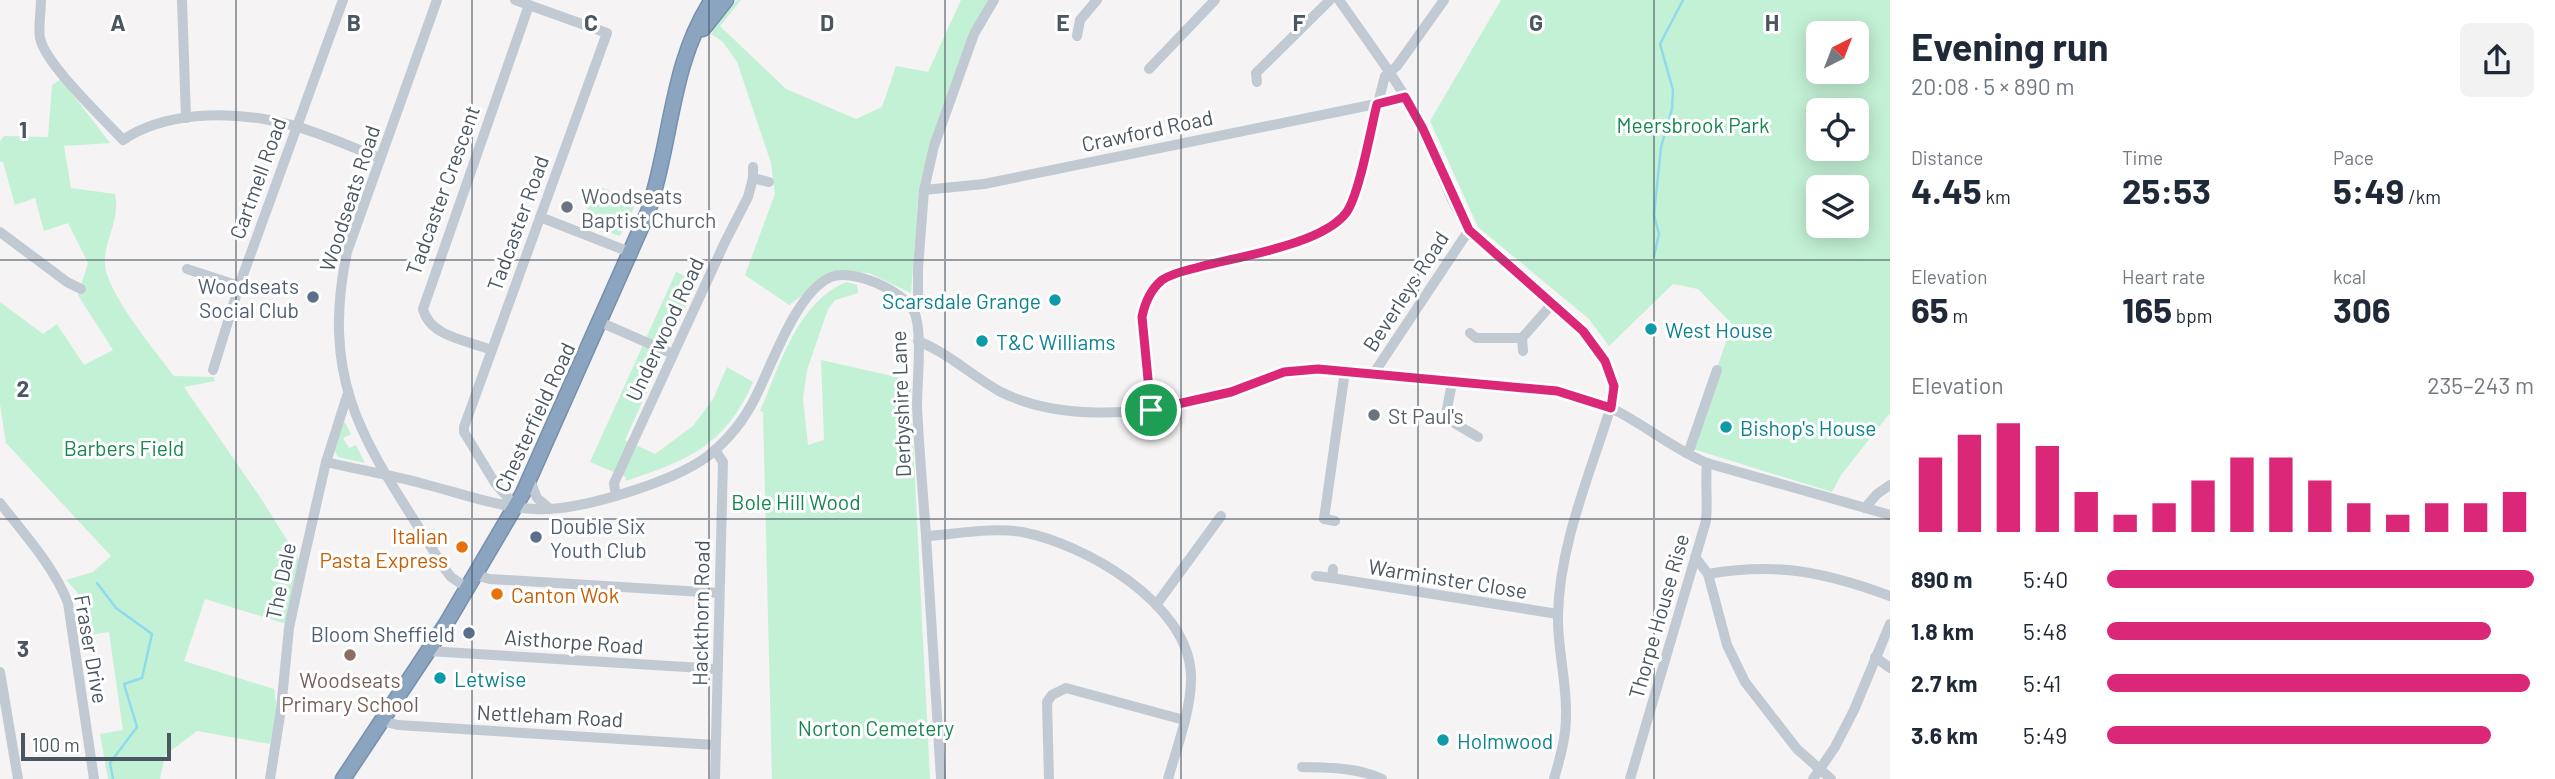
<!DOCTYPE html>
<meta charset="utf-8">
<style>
:root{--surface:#fff;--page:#f2f2f3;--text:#1f2937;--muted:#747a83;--accent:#db2777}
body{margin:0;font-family:Barlow,sans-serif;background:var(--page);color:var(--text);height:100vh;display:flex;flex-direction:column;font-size:26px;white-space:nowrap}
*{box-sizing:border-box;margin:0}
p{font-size:23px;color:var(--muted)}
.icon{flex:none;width:38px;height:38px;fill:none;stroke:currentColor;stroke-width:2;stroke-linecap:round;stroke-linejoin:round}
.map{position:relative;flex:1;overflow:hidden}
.details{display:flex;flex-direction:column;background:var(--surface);width:665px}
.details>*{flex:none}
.needle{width:46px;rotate:42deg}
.tools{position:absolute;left:1806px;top:21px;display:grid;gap:14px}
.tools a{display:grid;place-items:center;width:63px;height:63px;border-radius:10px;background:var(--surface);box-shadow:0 4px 18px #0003;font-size:35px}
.scale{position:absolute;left:21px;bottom:18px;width:150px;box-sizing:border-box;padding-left:7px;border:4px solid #4a5661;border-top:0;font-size:19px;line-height:24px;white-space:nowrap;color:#4a5661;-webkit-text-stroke:5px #fff;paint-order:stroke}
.pin{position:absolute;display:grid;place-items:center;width:60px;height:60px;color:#fff;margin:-30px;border:4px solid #fff;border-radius:50%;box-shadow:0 2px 7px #0007}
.round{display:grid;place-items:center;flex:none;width:74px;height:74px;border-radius:10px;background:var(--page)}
.overview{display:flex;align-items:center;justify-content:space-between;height:119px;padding:0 21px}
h1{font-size:38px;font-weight:700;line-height:52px}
.metrics{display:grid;grid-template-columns:repeat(3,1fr);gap:10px;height:119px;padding:7px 21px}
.metrics div{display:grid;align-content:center}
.metrics b{font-size:35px;font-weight:700}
.metrics small{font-size:19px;font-weight:400}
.metrics p{font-size:19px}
.chart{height:196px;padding:14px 21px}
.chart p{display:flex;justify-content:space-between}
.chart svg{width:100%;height:126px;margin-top:7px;stroke:var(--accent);stroke-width:6}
ul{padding:0 21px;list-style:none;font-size:23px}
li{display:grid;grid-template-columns:112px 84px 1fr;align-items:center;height:52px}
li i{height:18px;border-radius:9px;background:var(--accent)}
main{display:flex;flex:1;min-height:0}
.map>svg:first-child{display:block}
.green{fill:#c3f1d5;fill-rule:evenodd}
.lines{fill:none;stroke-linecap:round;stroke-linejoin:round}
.stream{stroke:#90daee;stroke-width:2.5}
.highway-casing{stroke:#7690ad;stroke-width:17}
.minor{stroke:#c1cad2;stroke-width:10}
.highway{stroke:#8ba5c1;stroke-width:14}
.route-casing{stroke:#fff;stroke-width:14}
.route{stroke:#db2777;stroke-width:9}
.grid{fill:none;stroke:#4a5661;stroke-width:2;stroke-opacity:0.55}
.worship-dot{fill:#6b7280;stroke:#fff;stroke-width:2.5}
.service-dot{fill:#5c6f8a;stroke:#fff;stroke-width:2.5}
.culture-dot{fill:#0f9aa8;stroke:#fff;stroke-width:2.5}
.food-dot{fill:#e8710a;stroke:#fff;stroke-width:2.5}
.education-dot{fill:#8d6e63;stroke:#fff;stroke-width:2.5}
.labels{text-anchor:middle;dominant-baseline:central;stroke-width:6;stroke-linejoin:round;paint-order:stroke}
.park-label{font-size:21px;fill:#17864f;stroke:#fff}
.street-label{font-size:21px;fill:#4a5661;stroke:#fff}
.worship-label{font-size:21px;fill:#5b616d;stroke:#fff;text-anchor:start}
.service-label{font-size:21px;fill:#4e5e75;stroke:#fff;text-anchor:end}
.culture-label{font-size:21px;fill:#0d838f;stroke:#fff;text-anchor:start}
.food-label{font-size:21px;fill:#c56008;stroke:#fff;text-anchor:end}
.education-label{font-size:21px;fill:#785e54;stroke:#fff}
.grid-label{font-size:23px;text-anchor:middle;font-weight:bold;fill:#4a5661;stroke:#fff;stroke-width:6;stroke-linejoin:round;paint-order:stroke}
</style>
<main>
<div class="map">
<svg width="1890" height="779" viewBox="0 0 1890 779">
<rect width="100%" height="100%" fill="#f5f3f3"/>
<g class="green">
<path d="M 737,0 L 741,0 L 720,26 L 786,89 L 856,119 L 882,107 L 896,66 L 928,72 L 961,0 L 990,0 L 930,146 L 919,189 L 911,293 L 869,273 L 835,272 L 789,305 L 745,275 L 775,194 L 771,163 L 737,62 L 723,42 L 711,34 L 713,32 L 711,30 Z"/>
<path d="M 1501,0 L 1890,0 L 1890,413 L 1841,475 L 1832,492 L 1690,448 L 1732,324 L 1698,289 L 1673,284 L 1609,346 L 1589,319 L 1478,227 L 1430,121 ZM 1818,33 L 1857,33 L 1857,72 L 1818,72 ZM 1818,110 L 1857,110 L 1857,149 L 1818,149 ZM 1818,187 L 1857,187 L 1857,226 L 1818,226 Z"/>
<path d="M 61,79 L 110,143 L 64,146 L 71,188 L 115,194 C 121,220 103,242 105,264 C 106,292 156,352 174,376 L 214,377 L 215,381 L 184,387 L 260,497 L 299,559 L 286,624 L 205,599 L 184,661 L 274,689 L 277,711 L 270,744 L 197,731 L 165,755 L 160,779 L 108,779 L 100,734 L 123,730 L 109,632 L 84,636 L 77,592 L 66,580 L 93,572 L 111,556 L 6,443 L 0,404 L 0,302 L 43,334 L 57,324 L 84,365 L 113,350 L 78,295 L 88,263 L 68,223 L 44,231 L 35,198 L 15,205 L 3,162 L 0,162 L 0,141 L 4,136 L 48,137 L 52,85 Z"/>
<path d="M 597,186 L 635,200 L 636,203 L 620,236 L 582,223 Z"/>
<path d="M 676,272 L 697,281 L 625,440 L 655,454 L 693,426 L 713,399 L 727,367 L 753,382 C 725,446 687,461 625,481 L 626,477 L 590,462 Z"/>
<path d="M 846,282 L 857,285 L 858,293 L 835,300 L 828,309 L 807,370 L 803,399 L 808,445 L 824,440 L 821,360 L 910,380 L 930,779 L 772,779 L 763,412 L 760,411 C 780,365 797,303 846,282 Z"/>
<path d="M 344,421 L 351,434 L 343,438 L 349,448 L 356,445 L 365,463 L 338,457 L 334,450 Z"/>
</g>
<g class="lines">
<g class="stream">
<path d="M 1654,256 L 1659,234 L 1654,215 L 1661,147 L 1672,109 L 1673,90 L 1660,44 L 1683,0"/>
<path d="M 97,583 L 116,608 L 152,634 L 142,678 L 124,684 L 137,727 L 110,763 L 113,779"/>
</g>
<defs>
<g id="highway">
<path d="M 703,29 L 726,0"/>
<path d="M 343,779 L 446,624 L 523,493 L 648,212 C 672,142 670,64 712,0"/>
</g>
</defs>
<use href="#highway" class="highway-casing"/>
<g class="minor">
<path d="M 41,0 C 41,12 38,27 40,38 C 45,64 104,119 123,140 C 164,112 226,111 274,121 C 310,128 346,145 380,158"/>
<path d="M 182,0 L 186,118"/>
<path d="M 437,0 L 347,252 C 317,395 375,454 444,568 L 451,577 L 467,588"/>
<path d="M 515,0 L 607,33 L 464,427 L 464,432 L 495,483 L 515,506"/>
<path d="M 1339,0 C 1368,42 1401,84 1423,130 C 1435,155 1454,214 1471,231 C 1512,274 1612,335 1614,396 C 1593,468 1560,539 1558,614 C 1557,648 1567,682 1566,716 C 1566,738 1560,758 1554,779"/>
<path d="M 1077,36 L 1080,20 L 1097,0"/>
<path d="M 1149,69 L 1215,0"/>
<path d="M 1257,82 L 1256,73 L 1330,0"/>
<path d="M 753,167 L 753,178"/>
<path d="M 924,190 L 984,184 L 1405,98"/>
<path d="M 540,217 L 632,253"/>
<path d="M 0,232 L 67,282 L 81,289"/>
<path d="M 187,269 L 239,286"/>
<path d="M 913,310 L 918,300 L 918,269 L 924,190 L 934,146 L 974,34 L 994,0"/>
<path d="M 600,322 L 673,354"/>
<path d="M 1470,333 L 1476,338 L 1522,338"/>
<path d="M 918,341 C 948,353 971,375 999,391 C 1055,420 1137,416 1196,401 C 1237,391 1276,368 1318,369 C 1362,369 1406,378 1450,382 C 1503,388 1561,385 1611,408 C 1644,424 1673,449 1707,463 L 1890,515"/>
<path d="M 491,350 C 467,340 430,337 423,309 L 529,5"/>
<path d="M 1523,351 L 1522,338 L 1552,304"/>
<path d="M 213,370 L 239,286 L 343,0"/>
<path d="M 1374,373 L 1469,230"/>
<path d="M 1452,383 L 1446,414 L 1449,420 L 1478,437"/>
<path d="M 1151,410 L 1142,317 L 1145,303 L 1152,290 L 1162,281 L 1173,274 L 1314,237 L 1336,224 L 1348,211 L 1354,195 L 1385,76 L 1397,66 L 1444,0"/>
<path d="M 715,450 L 723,462 L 715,779"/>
<path d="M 1686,453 L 1690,448 L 1717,370"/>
<path d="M 326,462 C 359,470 392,475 424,484 C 460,493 497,507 534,509 C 578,512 673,482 708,456 C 728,440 745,419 756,396 C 772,365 796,292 831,277 C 853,268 903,291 914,311 C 923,331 917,382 917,406 C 919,449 923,493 926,536 C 931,617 936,698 941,779"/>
<path d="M 530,480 L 537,498 L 550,509"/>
<path d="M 616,496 L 614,483 L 725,242 L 748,197 L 753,178 L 769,182"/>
<path d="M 0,503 C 24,534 53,565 68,603 L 94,779"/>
<path d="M 1865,508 L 1877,494 L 1890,485"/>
<path d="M 1335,521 L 1324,519 L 1345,371"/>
<path d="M 926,536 C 957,534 992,527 1022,532 C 1085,544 1188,603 1191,675 C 1192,708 1177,747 1168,779"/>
<path d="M 1695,557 L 1708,574 L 1727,645 L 1745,682 L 1797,749 L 1831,779"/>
<path d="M 1333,569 L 1332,578 L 1558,614"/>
<path d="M 1708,574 C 1777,562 1825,572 1890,596"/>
<path d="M 475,575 L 490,579 L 719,593"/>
<path d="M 1316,576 L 1332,578"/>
<path d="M 1156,605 L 1221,516"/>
<path d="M 428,651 L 718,669"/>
<path d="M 1875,657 L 1890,668"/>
<path d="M 0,672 L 18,779"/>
<path d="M 382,721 L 398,725 L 715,745"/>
<path d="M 1302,767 C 1330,768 1356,767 1382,779"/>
<path d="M 270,779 L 281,709 L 289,628 L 302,567 L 326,462 L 347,396"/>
<path d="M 1049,779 L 1047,702 L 1052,695 L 1066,688 L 1184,720"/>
<path d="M 1630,779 L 1706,521 C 1708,501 1705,483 1707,463"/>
<path d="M 1813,779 L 1835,747 L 1854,710 L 1890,624"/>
</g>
<use href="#highway" class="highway"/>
</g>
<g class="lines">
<defs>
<path id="route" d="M 1405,97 L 1423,129 L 1469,230 L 1583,331 L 1605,361 L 1614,386 L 1611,408 L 1557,391 L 1318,369 L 1284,372 L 1231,392 L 1151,410 L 1142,317 C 1145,302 1150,290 1162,280 C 1174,272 1189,270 1203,266 C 1242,256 1322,244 1346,213 C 1359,196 1371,128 1377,104 Z"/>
</defs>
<use href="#route" class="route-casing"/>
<use href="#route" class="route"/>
</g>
<path class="grid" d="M 236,0 L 236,779M 472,0 L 472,779M 709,0 L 709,779M 945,0 L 945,779M 1181,0 L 1181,779M 1418,0 L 1418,779M 1654,0 L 1654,779M 0,260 L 1890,260M 0,519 L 1890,519"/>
<g class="worship-dot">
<circle cx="567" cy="207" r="7"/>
<circle cx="1374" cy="415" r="7"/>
</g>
<g class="service-dot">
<circle cx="313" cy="297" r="7"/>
<circle cx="536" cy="537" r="7"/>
<circle cx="469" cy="633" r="7"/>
</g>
<g class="culture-dot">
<circle cx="1055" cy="300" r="7"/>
<circle cx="1651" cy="329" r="7"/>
<circle cx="982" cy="341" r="7"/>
<circle cx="1726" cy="427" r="7"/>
<circle cx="440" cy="678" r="7"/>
<circle cx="1443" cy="740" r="7"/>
</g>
<g class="food-dot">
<circle cx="462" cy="547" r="7"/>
<circle cx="497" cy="594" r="7"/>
</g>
<circle class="education-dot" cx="350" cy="655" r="7"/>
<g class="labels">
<g class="park-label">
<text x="1693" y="124">Meersbrook Park</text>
<text x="124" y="447">Barbers Field</text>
<text x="796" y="501">Bole Hill Wood</text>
<text x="876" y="727">Norton Cemetery</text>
</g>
<g class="street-label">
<text transform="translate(1147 130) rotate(-12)">Crawford Road</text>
<text transform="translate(257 178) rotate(-70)">Cartmell Road</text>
<text transform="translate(442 190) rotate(-70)">Tadcaster Crescent</text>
<text transform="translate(349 198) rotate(-72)">Woodseats Road</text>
<text transform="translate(517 223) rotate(-70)">Tadcaster Road</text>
<text transform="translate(1405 291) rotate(-57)">Beverleys Road</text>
<text transform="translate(664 329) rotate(-65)">Underwood Road</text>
<text transform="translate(900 404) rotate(-92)">Derbyshire Lane</text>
<text transform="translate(534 417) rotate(-65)">Chesterfield Road</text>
<text transform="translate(1448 578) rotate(9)">Warminster Close</text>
<text transform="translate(280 581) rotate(-78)">The Dale</text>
<text transform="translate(700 613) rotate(-89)">Hackthorn Road</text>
<text transform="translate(1658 616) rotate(-74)">Thorpe House Rise</text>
<text transform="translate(574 641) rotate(4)">Aisthorpe Road</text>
<text transform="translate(92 649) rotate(80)">Fraser Drive</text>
<text transform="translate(550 715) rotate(3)">Nettleham Road</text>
</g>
<g class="worship-label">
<text x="581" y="195">Woodseats<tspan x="581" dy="24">Baptist Church</tspan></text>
<text x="1388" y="415">St Paul's</text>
</g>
<g class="service-label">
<text x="299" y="285">Woodseats<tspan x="299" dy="24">Social Club</tspan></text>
<text x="550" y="525" text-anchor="start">Double Six<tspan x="550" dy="24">Youth Club</tspan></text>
<text x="455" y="633">Bloom Sheffield</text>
</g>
<g class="culture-label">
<text x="1041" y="300" text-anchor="end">Scarsdale Grange</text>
<text x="1665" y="329">West House</text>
<text x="996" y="341">T&amp;C Williams</text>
<text x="1740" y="427">Bishop's House</text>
<text x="454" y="678">Letwise</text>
<text x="1457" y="740">Holmwood</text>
</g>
<g class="food-label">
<text x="448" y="535">Italian<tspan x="448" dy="24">Pasta Express</tspan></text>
<text x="511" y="594" text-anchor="start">Canton Wok</text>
</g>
<g class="education-label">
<text x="350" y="679">Woodseats<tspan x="350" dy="24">Primary School</tspan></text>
</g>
</g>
<g class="grid-label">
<text x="118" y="31">A</text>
<text x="354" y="31">B</text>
<text x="591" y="31">C</text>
<text x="827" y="31">D</text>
<text x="1063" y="31">E</text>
<text x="1299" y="31">F</text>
<text x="1536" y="31">G</text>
<text x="1772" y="31">H</text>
<text x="23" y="138">1</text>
<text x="23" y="397">2</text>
<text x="23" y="657">3</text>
</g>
</svg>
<div class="tools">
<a><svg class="needle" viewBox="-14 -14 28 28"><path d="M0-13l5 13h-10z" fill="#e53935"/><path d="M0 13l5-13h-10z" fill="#747a83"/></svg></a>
<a><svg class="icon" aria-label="locate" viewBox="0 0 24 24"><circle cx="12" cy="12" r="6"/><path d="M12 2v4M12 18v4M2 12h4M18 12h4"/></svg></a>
<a><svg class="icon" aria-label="layers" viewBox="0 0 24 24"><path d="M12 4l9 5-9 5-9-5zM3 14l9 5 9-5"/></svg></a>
</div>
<div class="scale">100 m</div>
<div class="pin" style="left:1151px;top:410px;background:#1e9e55"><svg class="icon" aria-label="arrive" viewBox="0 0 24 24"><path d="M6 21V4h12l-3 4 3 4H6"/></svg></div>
</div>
<section class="details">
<div class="overview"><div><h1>Evening run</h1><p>20:08 · 5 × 890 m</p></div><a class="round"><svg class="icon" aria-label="share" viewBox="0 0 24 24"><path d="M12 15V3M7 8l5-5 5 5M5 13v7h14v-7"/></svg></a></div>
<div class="metrics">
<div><p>Distance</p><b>4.45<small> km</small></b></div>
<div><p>Time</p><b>25:53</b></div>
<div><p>Pace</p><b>5:49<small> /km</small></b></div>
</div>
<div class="metrics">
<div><p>Elevation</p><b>65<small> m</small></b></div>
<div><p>Heart rate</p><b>165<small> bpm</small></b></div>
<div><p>kcal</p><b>306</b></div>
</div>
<div class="chart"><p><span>Elevation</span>235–243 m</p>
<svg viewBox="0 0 160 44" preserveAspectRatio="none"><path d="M5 44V18M15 44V10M25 44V6M35 44V14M45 44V30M55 44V38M65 44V34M75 44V26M85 44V18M95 44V18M105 44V26M115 44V34M125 44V38M135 44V34M145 44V34M155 44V30"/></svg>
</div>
<ul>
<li><b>890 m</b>5:40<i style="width:100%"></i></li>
<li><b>1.8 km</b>5:48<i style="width:90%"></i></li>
<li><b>2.7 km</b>5:41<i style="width:99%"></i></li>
<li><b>3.6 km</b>5:49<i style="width:90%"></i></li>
</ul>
</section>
</main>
